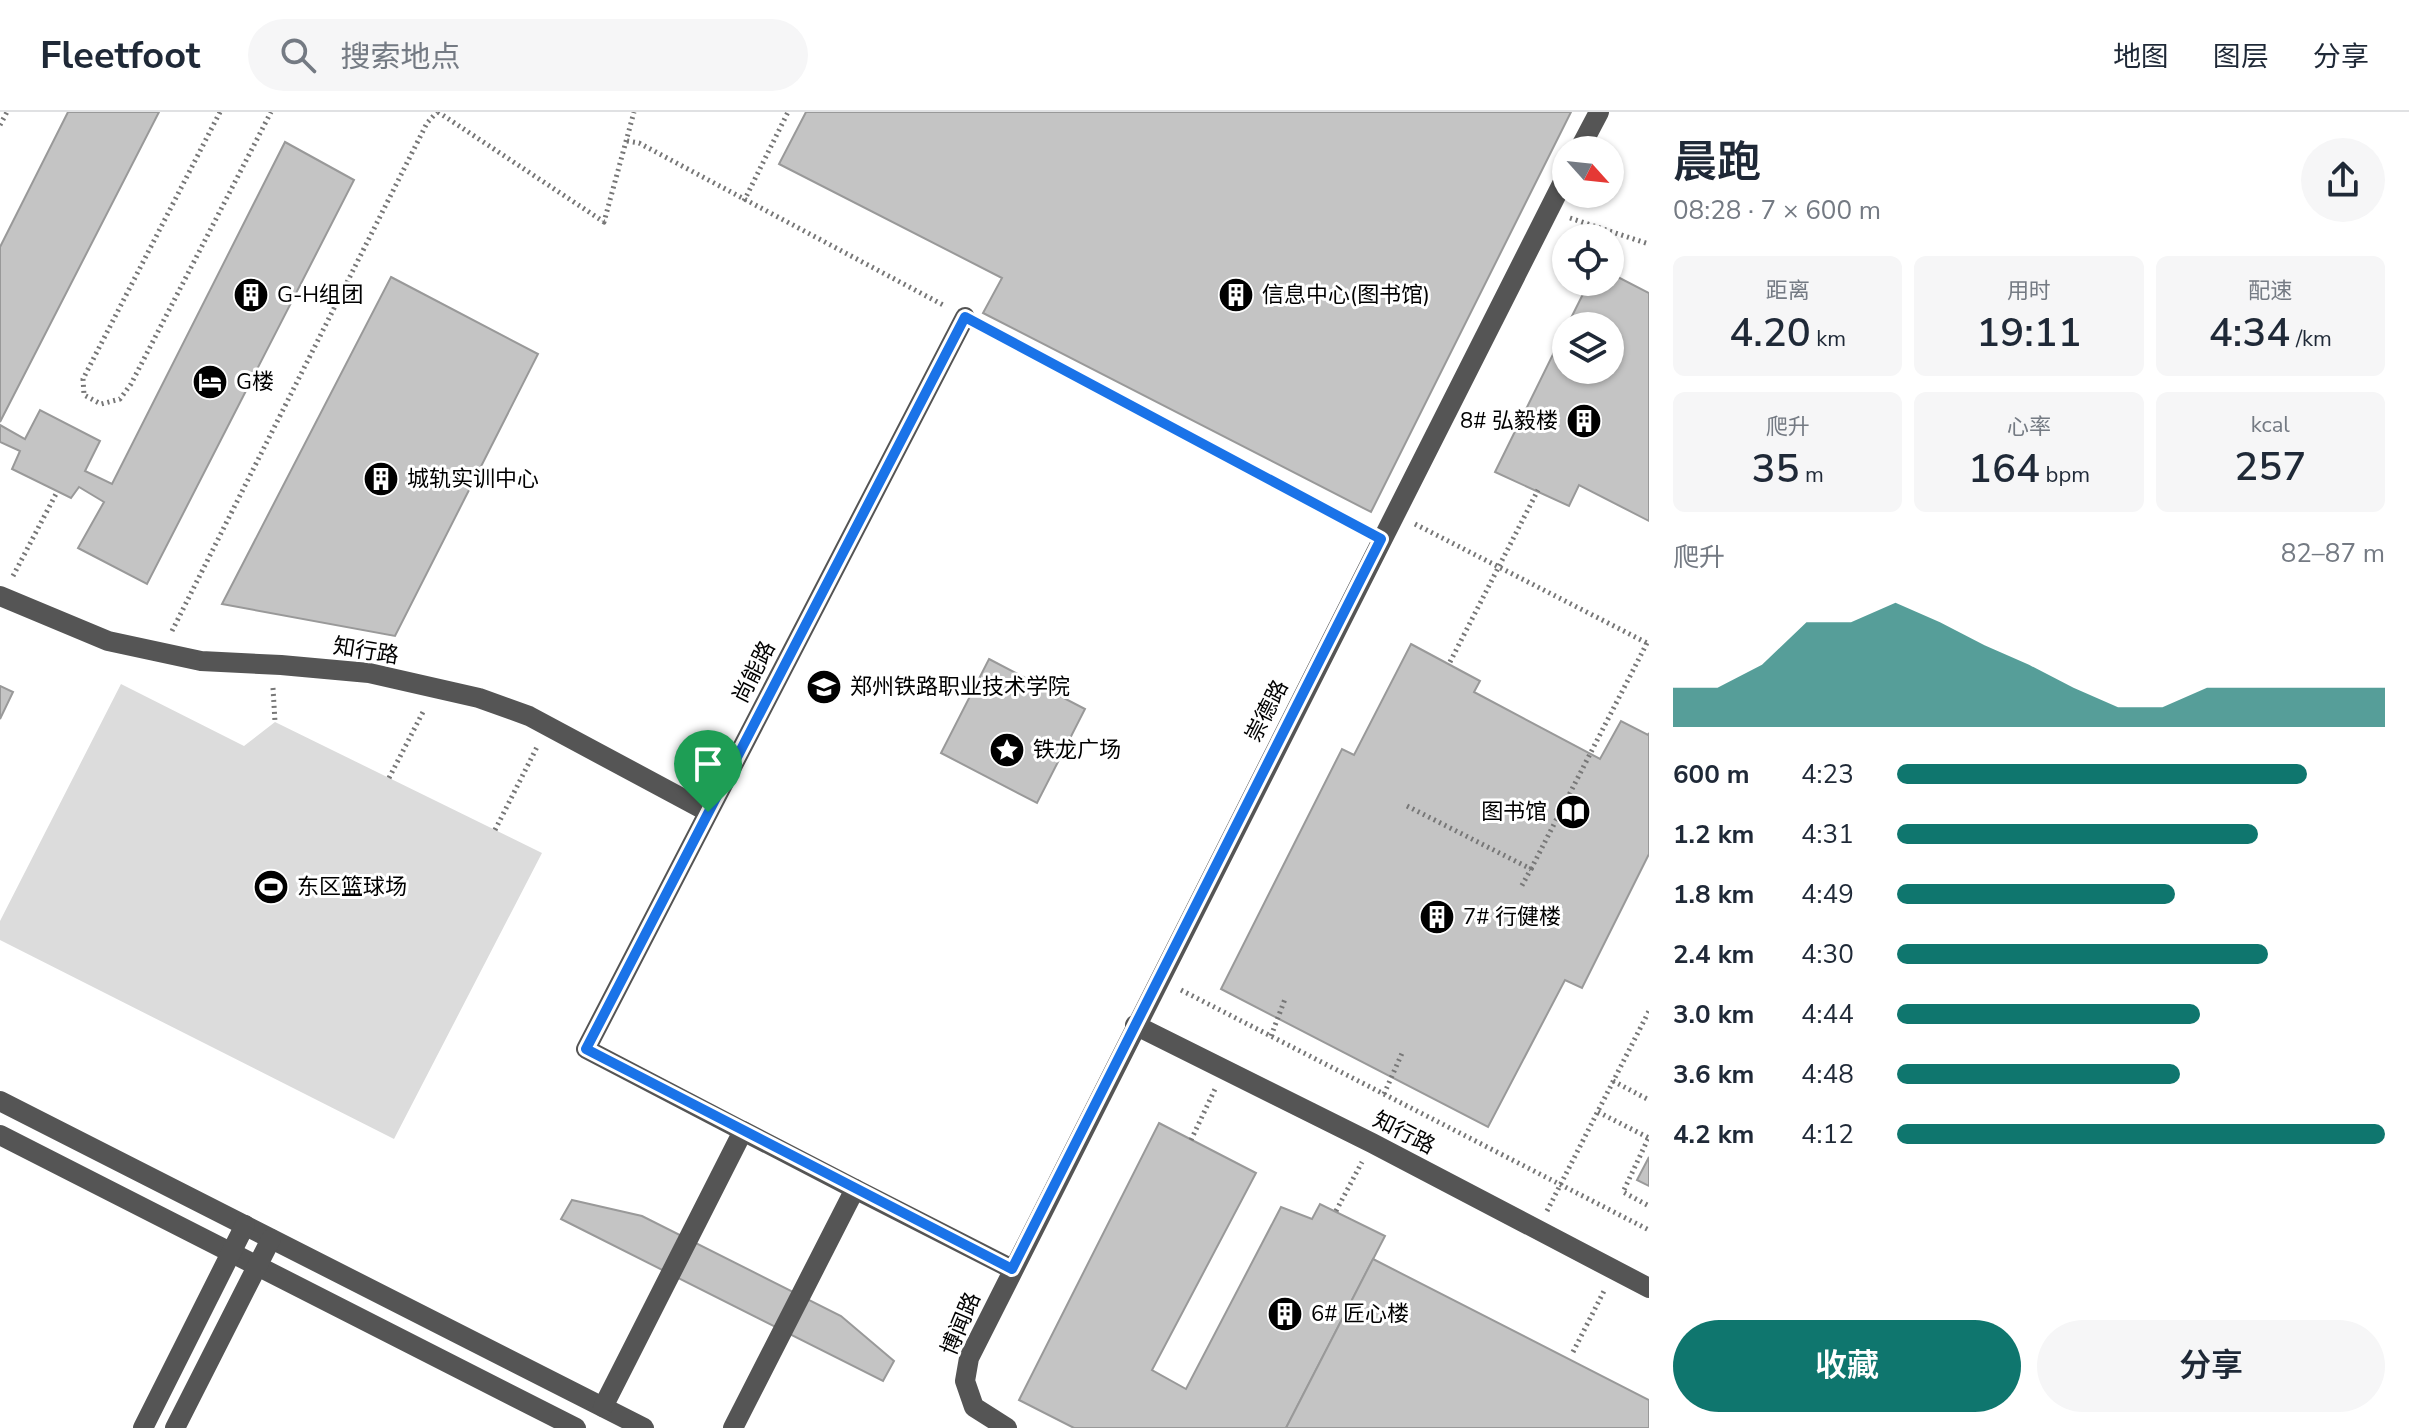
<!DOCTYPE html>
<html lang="zh">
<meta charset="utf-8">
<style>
:root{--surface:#fff;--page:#f6f6f7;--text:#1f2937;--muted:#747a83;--line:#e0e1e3;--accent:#0f766e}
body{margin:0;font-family:"Nunito Sans","Noto Sans SC",sans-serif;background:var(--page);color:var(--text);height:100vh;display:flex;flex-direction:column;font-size:30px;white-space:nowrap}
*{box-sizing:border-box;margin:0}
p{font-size:26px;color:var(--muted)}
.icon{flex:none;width:44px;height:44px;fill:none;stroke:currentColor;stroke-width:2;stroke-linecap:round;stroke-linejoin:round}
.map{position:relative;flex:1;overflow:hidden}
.panel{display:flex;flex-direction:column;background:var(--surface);width:760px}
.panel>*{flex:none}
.needle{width:52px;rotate:117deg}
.fabs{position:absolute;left:1552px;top:24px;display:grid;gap:16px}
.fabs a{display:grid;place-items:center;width:72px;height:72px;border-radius:50%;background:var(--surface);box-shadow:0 2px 6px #0004;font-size:40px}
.pin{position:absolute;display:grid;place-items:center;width:68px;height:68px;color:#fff;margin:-82px -34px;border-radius:50% 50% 50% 0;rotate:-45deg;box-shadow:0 0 8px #0007}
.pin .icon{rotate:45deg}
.round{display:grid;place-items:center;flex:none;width:84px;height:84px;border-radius:42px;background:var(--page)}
.head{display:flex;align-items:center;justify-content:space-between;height:136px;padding:0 24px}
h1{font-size:44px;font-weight:600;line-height:60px}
.metrics{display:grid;grid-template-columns:repeat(3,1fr);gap:12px;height:136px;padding:8px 24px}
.metrics div{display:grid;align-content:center;border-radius:12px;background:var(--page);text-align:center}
.metrics b{font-size:40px;font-weight:600}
.metrics small{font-size:22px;font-weight:400}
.metrics p{font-size:22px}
.chart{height:224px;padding:16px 24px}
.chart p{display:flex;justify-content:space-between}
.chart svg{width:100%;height:144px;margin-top:8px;fill:var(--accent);opacity:.7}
.primary-button{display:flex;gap:16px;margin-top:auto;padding:16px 24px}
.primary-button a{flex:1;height:92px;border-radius:48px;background:var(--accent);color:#fff;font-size:32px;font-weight:600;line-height:92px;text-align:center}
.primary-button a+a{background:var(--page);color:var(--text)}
ul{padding:0 24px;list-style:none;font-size:26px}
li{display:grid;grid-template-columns:128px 96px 1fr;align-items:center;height:60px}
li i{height:20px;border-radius:10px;background:var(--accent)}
header{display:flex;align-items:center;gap:48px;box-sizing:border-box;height:112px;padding:0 40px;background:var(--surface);border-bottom:2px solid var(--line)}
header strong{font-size:38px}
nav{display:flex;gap:44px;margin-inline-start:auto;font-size:28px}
.search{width:560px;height:72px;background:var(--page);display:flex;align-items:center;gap:20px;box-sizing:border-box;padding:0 28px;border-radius:44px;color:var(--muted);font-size:30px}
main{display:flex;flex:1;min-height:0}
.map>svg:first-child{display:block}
.green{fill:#dcdcdc}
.building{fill:#c4c4c4;stroke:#999;stroke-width:2}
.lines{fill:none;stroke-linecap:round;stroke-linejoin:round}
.path{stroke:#777;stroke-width:5;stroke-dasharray:2 4;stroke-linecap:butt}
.minor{stroke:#555;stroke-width:20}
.route-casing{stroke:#fff;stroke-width:16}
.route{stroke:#1a73e8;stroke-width:10}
.labels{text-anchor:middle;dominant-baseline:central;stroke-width:6;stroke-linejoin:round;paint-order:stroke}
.poi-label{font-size:22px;fill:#000;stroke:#fff;text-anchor:start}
.street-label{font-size:22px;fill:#000;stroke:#fff}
</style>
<header>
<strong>Fleetfoot</strong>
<div class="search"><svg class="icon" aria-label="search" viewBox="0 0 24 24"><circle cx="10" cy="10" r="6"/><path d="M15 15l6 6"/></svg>搜索地点</div>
<nav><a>地图</a><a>图层</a><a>分享</a></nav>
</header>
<main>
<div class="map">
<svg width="1649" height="1316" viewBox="0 0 1649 1316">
<rect width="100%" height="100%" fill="#fff"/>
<path class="green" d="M 121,572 L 244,634 L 275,610 L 542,741 L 394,1027 L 0,828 L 0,809 Z"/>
<g class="building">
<path d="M 68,0 L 159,0 L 0,310 L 0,135 Z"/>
<path d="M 806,0 L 1571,0 L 1371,400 L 983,201 L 1002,166 L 779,52 Z"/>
<path d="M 285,30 L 354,68 L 147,472 L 78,436 L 104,390 L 79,375 L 71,386 L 12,357 L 20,339 L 0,330 L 0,313 L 25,327 L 40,298 L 100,329 L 85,359 L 112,372 Z"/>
<path d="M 1610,161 L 1649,181 L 1649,409 L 1579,373 L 1569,394 L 1495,360 L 1566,216 L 1566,258 L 1610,258 L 1610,214 L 1567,214 L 1589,170 L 1610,170 Z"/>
<path d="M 391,165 L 538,242 L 395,524 L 222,492 Z"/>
<path d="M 1411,532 L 1480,569 L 1474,580 L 1600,647 L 1621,609 L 1648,623 L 1649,621 L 1649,742 L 1582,876 L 1565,868 L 1488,1015 L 1221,877 L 1342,637 L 1354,643 Z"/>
<path d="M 989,547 L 1085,597 L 1037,691 L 941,641 Z"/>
<path d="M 0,574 L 13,580 L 0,607 Z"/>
<path d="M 1159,1011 L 1256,1061 L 1152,1258 L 1186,1277 L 1281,1095 L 1312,1107 L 1320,1092 L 1385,1124 L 1286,1316 L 1074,1316 L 1019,1288 Z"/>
<path d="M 1649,1045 L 1649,1074 L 1637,1068 Z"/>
<path d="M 572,1088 L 642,1104 L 841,1204 L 894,1249 L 883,1269 L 561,1107 Z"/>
<path d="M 1373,1147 L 1649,1288 L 1649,1316 L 1286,1316 Z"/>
</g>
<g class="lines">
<g class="path">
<path d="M 220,0 L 83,267 L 84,283 L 101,292 L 120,287 L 131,272 L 271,0"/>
<path d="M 438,0 L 604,110 L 634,0"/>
<path d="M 0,13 L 7,0"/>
<path d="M 627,29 L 639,31 L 945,194"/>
<path d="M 744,89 L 788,0"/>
<path d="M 1570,106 L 1649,132"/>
<path d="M 985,216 L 1361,417"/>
<path d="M 1415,412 L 1649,532"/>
<path d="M 13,464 L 57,380"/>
<path d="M 172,519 L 427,11 L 437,0"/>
<path d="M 1450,550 L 1538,378"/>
<path d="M 273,576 L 275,610"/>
<path d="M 389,666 L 424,598"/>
<path d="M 1407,694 L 1531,757 L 1520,777"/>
<path d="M 495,718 L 538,633"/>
<path d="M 1531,757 L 1647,531"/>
<path d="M 1181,878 L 1649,1118"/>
<path d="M 1271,924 L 1285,887"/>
<path d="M 1613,969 L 1649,988"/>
<path d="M 1384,982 L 1403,939"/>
<path d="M 1598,1000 L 1649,1026"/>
<path d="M 1648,1027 L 1623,1080 L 1649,1094"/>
<path d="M 1191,1028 L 1215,977"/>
<path d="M 1336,1099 L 1362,1050"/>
<path d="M 1547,1099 L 1649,899"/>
<path d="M 1573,1240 L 1605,1177"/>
</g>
<g class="minor">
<path d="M 1579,38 L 1599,0"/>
<path d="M 0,484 L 108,529 L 201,549 L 281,553 L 369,561 L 479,586 L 529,604 L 708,700"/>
<path d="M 1135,913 L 1372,1031 L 1649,1176"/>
<path d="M 0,989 L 644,1316"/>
<path d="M 743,1019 L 855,1077"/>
<path d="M 0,1023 L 576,1316"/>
<path d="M 603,1295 L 743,1019 L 586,937 L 965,205"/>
<path d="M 143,1316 L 245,1113"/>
<path d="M 175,1316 L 271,1127"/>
<path d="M 733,1316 L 855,1077 L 1012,1157"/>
<path d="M 1007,1316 L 974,1295 L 965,1269 L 969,1246 L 1566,64"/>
</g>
</g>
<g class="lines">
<defs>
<path id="route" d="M 965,205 L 1381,427 L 1012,1157 L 586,937 Z"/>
</defs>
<use href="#route" class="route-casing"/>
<use href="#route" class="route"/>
</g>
<defs>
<symbol id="building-disc" viewBox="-11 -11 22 22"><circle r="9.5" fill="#000" stroke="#fff"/><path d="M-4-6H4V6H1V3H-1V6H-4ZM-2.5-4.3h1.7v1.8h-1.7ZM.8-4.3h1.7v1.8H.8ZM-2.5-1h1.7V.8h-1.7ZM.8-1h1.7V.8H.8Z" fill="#fff"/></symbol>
<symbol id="hotel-disc" viewBox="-11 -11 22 22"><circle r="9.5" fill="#000" stroke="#fff"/><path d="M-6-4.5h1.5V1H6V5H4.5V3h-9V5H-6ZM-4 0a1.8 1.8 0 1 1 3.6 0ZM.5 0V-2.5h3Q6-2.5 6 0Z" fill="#fff"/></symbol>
<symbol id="university-disc" viewBox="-11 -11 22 22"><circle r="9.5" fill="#000" stroke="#fff"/><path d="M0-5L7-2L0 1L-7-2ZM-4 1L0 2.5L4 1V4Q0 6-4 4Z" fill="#fff"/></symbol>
<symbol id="sight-disc" viewBox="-11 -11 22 22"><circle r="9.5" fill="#000" stroke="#fff"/><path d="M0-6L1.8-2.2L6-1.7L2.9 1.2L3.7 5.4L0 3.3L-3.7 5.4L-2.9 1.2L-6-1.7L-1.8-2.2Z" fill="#fff"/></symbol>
<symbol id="library-disc" viewBox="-11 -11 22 22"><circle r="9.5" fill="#000" stroke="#fff"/><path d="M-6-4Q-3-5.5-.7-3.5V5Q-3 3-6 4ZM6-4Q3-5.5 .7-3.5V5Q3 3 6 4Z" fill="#fff"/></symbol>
<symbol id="stadium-disc" viewBox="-11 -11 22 22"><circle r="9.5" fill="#000" stroke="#fff"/><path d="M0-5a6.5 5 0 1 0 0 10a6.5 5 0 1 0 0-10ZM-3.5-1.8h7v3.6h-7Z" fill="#fff"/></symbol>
</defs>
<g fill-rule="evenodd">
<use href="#building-disc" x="231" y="163" width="40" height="40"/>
<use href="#building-disc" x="1216" y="163" width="40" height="40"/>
<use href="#hotel-disc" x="190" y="250" width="40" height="40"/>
<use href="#building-disc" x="1564" y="289" width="40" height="40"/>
<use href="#building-disc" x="361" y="347" width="40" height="40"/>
<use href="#university-disc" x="804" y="555" width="40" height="40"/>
<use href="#sight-disc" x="987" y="618" width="40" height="40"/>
<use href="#library-disc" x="1553" y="680" width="40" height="40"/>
<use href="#stadium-disc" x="251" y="755" width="40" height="40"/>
<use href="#building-disc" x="1417" y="785" width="40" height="40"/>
<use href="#building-disc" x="1265" y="1182" width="40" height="40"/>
</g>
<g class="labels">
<g class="poi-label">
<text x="277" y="183">G-H组团</text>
<text x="1262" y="183">信息中心(图书馆)</text>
<text x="236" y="270">G楼</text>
<text x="1558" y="309" text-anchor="end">8# 弘毅楼</text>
<text x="407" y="367">城轨实训中心</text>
<text x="850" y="575">郑州铁路职业技术学院</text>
<text x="1033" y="638">铁龙广场</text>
<text x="1547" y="700" text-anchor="end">图书馆</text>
<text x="297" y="775">东区篮球场</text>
<text x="1463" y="805">7# 行健楼</text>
<text x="1311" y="1202">6# 匠心楼</text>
</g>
<g class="street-label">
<text transform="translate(366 539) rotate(9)">知行路</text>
<text transform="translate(754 560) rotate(-63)">尚能路</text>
<text transform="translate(1267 599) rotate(-63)">崇德路</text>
<text transform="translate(1404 1021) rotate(27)">知行路</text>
<text transform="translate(961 1212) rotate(-67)">博闻路</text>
</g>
</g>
</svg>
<div class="fabs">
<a><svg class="needle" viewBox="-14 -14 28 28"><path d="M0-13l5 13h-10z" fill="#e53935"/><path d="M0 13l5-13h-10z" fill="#747a83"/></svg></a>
<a><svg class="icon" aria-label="locate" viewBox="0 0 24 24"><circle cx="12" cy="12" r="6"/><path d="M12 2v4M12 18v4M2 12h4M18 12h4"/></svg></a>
<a><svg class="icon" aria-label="layers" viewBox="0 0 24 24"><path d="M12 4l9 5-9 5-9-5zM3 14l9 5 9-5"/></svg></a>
</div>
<div class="pin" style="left:708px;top:700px;background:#1e9e55"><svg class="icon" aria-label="arrive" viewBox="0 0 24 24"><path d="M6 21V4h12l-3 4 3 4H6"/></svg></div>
</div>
<section class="panel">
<div class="head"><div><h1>晨跑</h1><p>08:28 · 7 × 600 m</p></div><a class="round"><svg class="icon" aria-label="share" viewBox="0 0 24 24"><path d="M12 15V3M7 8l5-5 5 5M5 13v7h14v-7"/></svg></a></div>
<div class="metrics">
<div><p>距离</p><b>4.20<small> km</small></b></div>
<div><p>用时</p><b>19:11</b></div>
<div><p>配速</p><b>4:34<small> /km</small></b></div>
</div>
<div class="metrics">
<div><p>爬升</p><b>35<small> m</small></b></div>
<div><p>心率</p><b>164<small> bpm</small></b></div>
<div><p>kcal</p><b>257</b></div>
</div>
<div class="chart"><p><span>爬升</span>82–87 m</p>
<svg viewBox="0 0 160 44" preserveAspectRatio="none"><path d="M0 44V32L10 32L20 25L30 12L40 12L50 6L60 12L70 19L80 25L90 32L100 38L110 38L120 32L130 32L140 32L150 32L160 32V44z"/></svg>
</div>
<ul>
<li><b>600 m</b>4:23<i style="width:84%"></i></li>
<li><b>1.2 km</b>4:31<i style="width:74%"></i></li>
<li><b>1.8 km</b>4:49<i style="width:57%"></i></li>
<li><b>2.4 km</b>4:30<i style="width:76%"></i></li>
<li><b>3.0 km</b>4:44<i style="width:62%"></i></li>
<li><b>3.6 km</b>4:48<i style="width:58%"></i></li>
<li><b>4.2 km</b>4:12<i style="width:100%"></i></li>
</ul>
<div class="primary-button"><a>收藏</a><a>分享</a></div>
</section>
</main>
